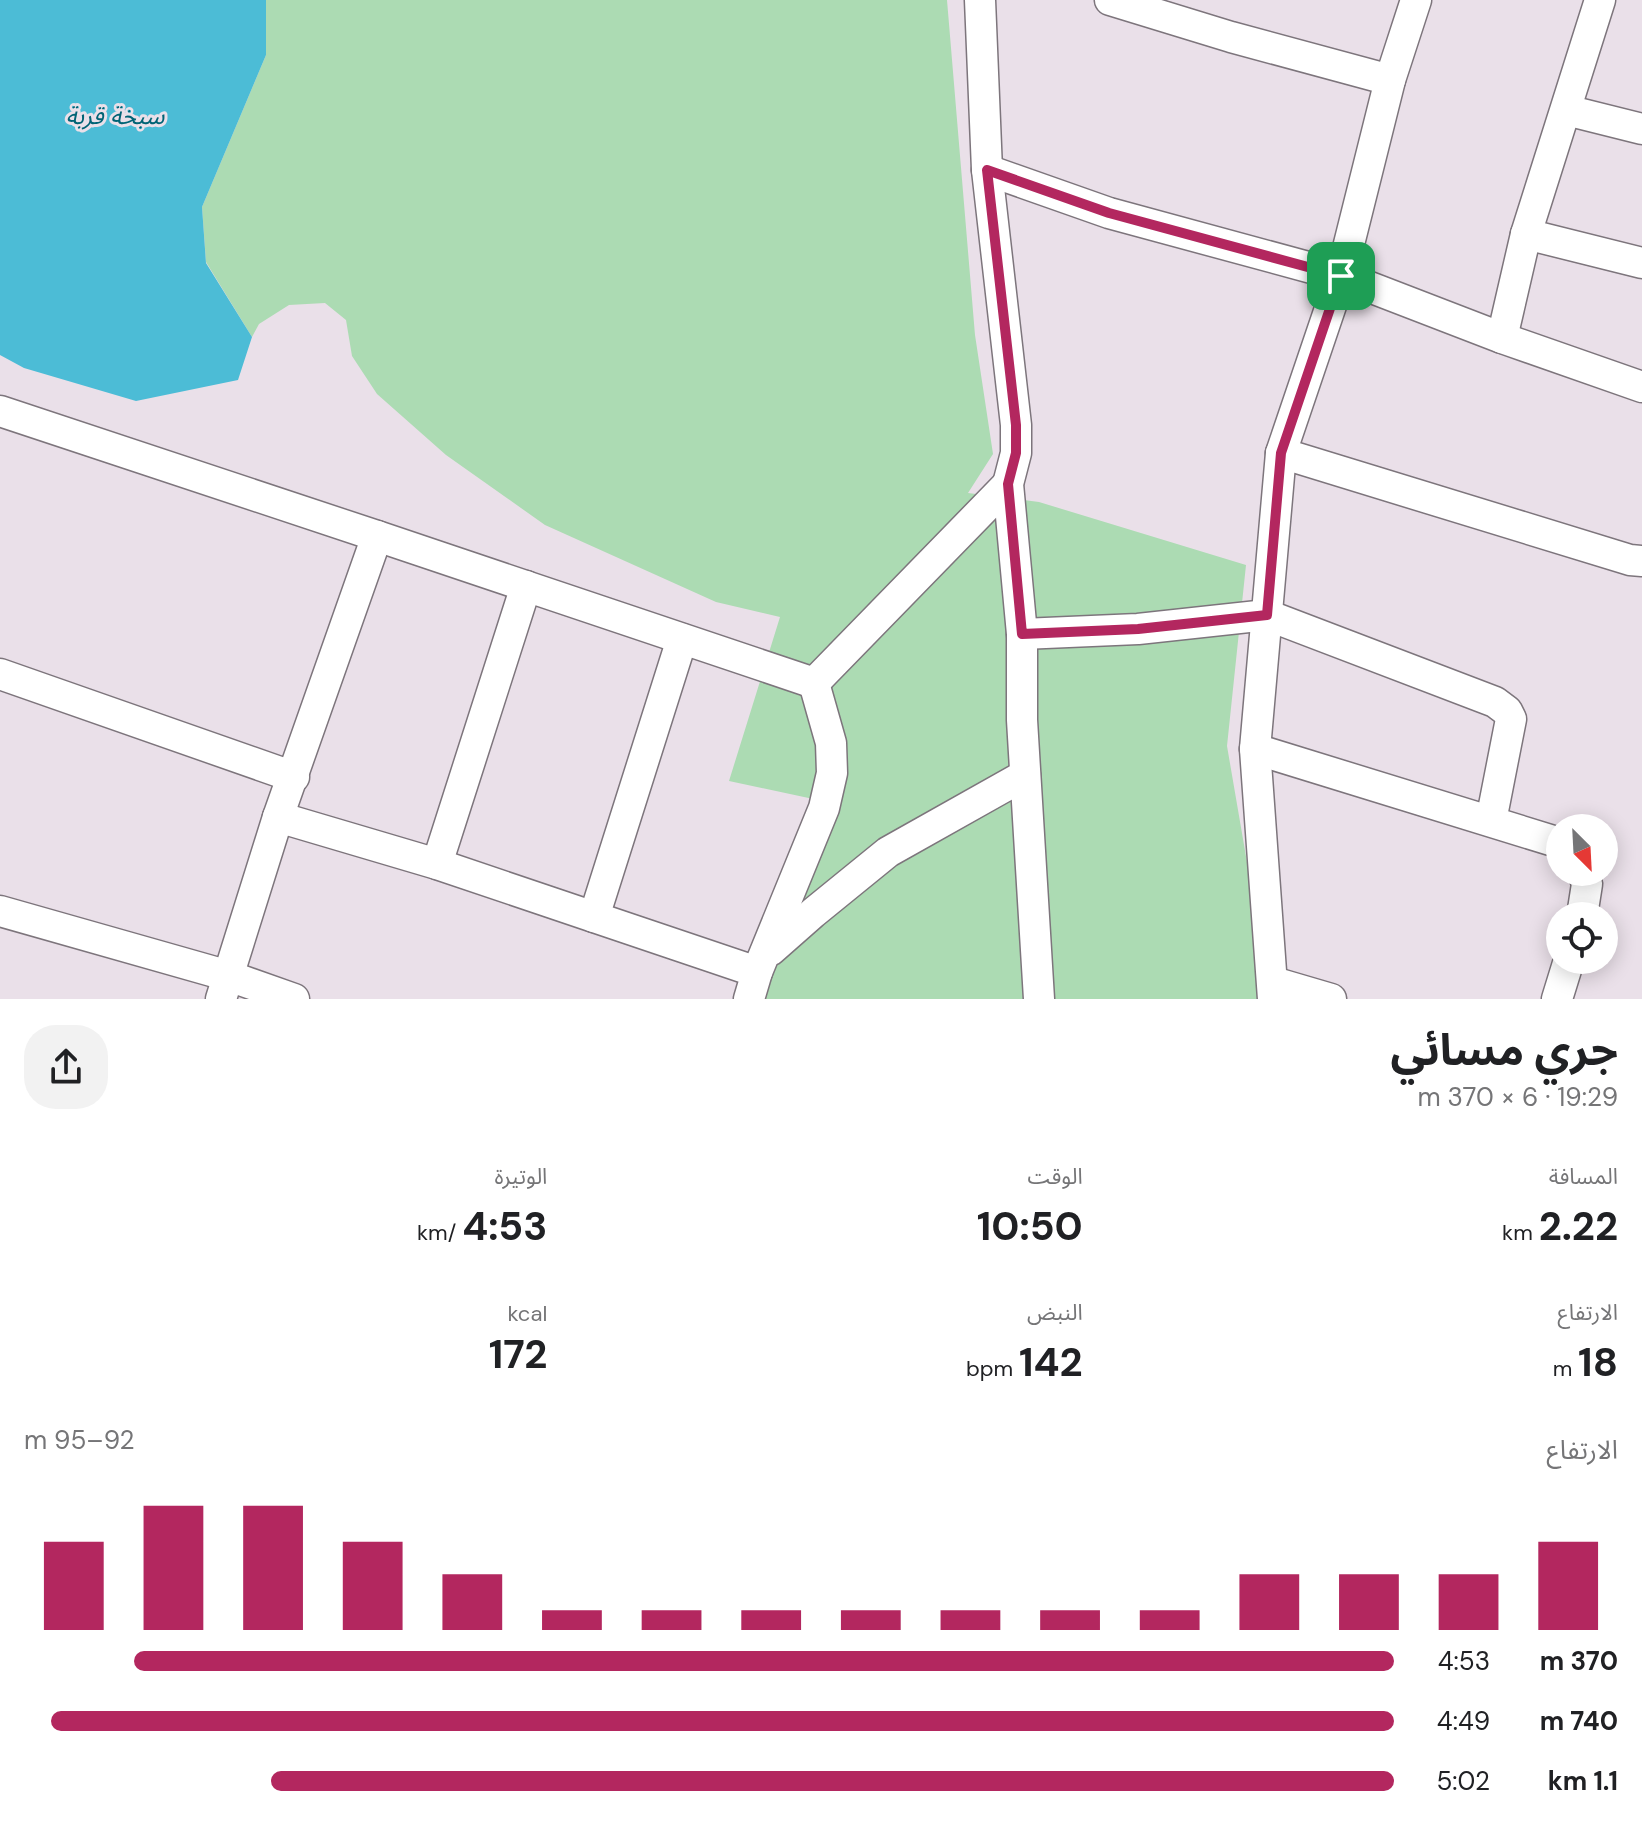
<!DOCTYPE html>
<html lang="ar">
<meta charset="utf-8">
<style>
:root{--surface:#fff;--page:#f2f2f2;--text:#202124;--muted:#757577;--accent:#b3275f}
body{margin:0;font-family:"DM Sans","Noto Sans Arabic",sans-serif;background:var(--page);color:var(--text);direction:rtl;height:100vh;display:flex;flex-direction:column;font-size:30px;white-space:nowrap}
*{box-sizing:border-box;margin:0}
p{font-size:26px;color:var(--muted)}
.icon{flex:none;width:44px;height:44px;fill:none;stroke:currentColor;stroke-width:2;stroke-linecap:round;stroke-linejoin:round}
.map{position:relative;height:999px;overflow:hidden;direction:ltr}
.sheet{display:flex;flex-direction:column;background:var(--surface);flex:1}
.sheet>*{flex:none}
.needle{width:52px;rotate:156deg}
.tools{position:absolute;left:1546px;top:814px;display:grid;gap:16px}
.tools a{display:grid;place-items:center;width:72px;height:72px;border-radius:50%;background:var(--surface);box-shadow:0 4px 20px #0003;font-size:40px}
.pin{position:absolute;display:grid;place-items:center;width:68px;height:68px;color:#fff;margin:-34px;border-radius:16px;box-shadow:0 4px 12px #0006}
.round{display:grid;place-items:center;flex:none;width:84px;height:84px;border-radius:32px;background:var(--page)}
.headline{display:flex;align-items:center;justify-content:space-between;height:136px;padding:0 24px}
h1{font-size:44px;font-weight:700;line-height:60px}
.figures{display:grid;grid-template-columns:repeat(3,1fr);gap:12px;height:136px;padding:8px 24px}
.figures div{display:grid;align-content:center}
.figures b{font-size:40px;font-weight:700}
.figures small{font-size:22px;font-weight:400}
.figures p{font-size:22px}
.chart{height:224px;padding:16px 24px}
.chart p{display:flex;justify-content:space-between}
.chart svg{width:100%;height:144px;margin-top:8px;stroke:var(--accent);stroke-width:6}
ul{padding:0 24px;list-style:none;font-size:26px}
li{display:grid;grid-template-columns:128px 96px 1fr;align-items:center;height:60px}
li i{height:20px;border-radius:10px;background:var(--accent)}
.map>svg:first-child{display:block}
.green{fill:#acdbb3}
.water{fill:#4cbcd6}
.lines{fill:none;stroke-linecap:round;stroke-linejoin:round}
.street-casing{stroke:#7d757c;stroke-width:33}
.street{stroke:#fff;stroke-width:30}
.route-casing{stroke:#fff;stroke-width:16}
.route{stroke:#b3275f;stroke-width:10}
.labels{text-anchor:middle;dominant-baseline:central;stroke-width:6;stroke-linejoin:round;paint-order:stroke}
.water-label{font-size:24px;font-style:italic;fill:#006375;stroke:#eae0e9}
</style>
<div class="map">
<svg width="1642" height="999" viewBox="0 0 1642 999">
<rect width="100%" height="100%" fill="#eae0e9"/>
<path class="green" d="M 266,0 L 947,0 L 975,335 L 993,454 L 968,493 L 1039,502 L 1246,565 L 1227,746 L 1265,967 L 1264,999 L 760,999 L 818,800 L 729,781 L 780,617 L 716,602 L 545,525 L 446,455 L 377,394 L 352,356 L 346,320 L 325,303 L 289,305 L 259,324 L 252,337 L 206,262 L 202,207 L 266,55 Z"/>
<path class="water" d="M 0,0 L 266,0 L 266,55 L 202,207 L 206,263 L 252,337 L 238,380 L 136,401 L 24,368 L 0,355 Z"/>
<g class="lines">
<defs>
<g id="street">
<path d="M 980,0 L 987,170 L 1016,425 L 1016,453 L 1008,484 L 1022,634 L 1022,720 L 1039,999"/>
<path d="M 1110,0 L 1231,37 L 1390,80"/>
<path d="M 1566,110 L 1642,129"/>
<path d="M 987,170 L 1109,213 L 1341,276 L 1502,338 L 1642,387"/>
<path d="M 1526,234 L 1642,263"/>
<path d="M 1502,338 L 1526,234 L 1600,0"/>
<path d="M 0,411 L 377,536 L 814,683"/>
<path d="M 1281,453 L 1630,560 L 1642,561"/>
<path d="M 1022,634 L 1138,629 L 1267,615 L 1495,702 L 1507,711 L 1511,719 L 1491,821"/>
<path d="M 0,674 L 294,777"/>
<path d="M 814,683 L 1008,484"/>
<path d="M 1255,749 L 1560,843"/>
<path d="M 278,817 L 437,864 L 757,972"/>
<path d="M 437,864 L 526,586"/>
<path d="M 0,911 L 229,976 L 294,999"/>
<path d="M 1582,916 L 1587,884 L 1583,872"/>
<path d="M 594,917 L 682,639"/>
<path d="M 771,950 L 813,913 L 888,852 L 1025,775"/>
<path d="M 1273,982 L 1331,999"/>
<path d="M 221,999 L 278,817 L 377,536"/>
<path d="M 749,999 L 757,972 L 824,808 L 832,773 L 831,743 L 814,683"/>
<path d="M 1273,999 L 1255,749 L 1281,453 L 1341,276 L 1390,80 L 1416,0"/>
<path d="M 1557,999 L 1569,960"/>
</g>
</defs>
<use href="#street" class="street-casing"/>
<use href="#street" class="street"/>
</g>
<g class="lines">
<defs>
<path id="route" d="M 987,170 L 1109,213 L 1341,276 L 1281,453 L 1267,615 L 1138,629 L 1022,634 L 1008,484 L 1016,453 L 1016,425 Z"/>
</defs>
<use href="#route" class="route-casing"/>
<use href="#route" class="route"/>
</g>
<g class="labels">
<g class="water-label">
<text x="115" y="115">سبخة قربة</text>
</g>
</g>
</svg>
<div class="tools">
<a><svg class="needle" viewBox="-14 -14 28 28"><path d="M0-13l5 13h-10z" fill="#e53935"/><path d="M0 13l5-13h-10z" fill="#757577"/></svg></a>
<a><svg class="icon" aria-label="locate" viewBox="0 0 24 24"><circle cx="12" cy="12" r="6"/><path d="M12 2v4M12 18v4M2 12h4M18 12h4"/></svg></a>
</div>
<div class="pin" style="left:1341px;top:276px;background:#1e9e55"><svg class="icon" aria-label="arrive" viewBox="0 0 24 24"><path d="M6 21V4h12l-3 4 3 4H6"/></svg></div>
</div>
<section class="sheet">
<div class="headline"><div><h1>جري مسائي</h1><p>19:29 · 6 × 370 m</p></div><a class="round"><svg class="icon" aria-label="share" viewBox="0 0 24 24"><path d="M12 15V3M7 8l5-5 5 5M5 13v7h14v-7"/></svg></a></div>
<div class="figures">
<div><p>المسافة</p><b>2.22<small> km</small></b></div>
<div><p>الوقت</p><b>10:50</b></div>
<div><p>الوتيرة</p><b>4:53<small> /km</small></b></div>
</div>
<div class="figures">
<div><p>الارتفاع</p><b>18<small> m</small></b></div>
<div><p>النبض</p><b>142<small> bpm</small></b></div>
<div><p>kcal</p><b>172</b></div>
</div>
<div class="chart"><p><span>الارتفاع</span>92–95 m</p>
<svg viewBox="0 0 160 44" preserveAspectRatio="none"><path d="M5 44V17M15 44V6M25 44V6M35 44V17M45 44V27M55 44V38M65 44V38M75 44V38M85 44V38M95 44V38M105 44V38M115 44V38M125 44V27M135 44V27M145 44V27M155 44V17"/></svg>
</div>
<ul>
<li><b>370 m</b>4:53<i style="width:92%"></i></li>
<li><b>740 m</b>4:49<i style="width:98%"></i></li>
<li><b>1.1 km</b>5:02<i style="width:82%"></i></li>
</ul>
</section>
